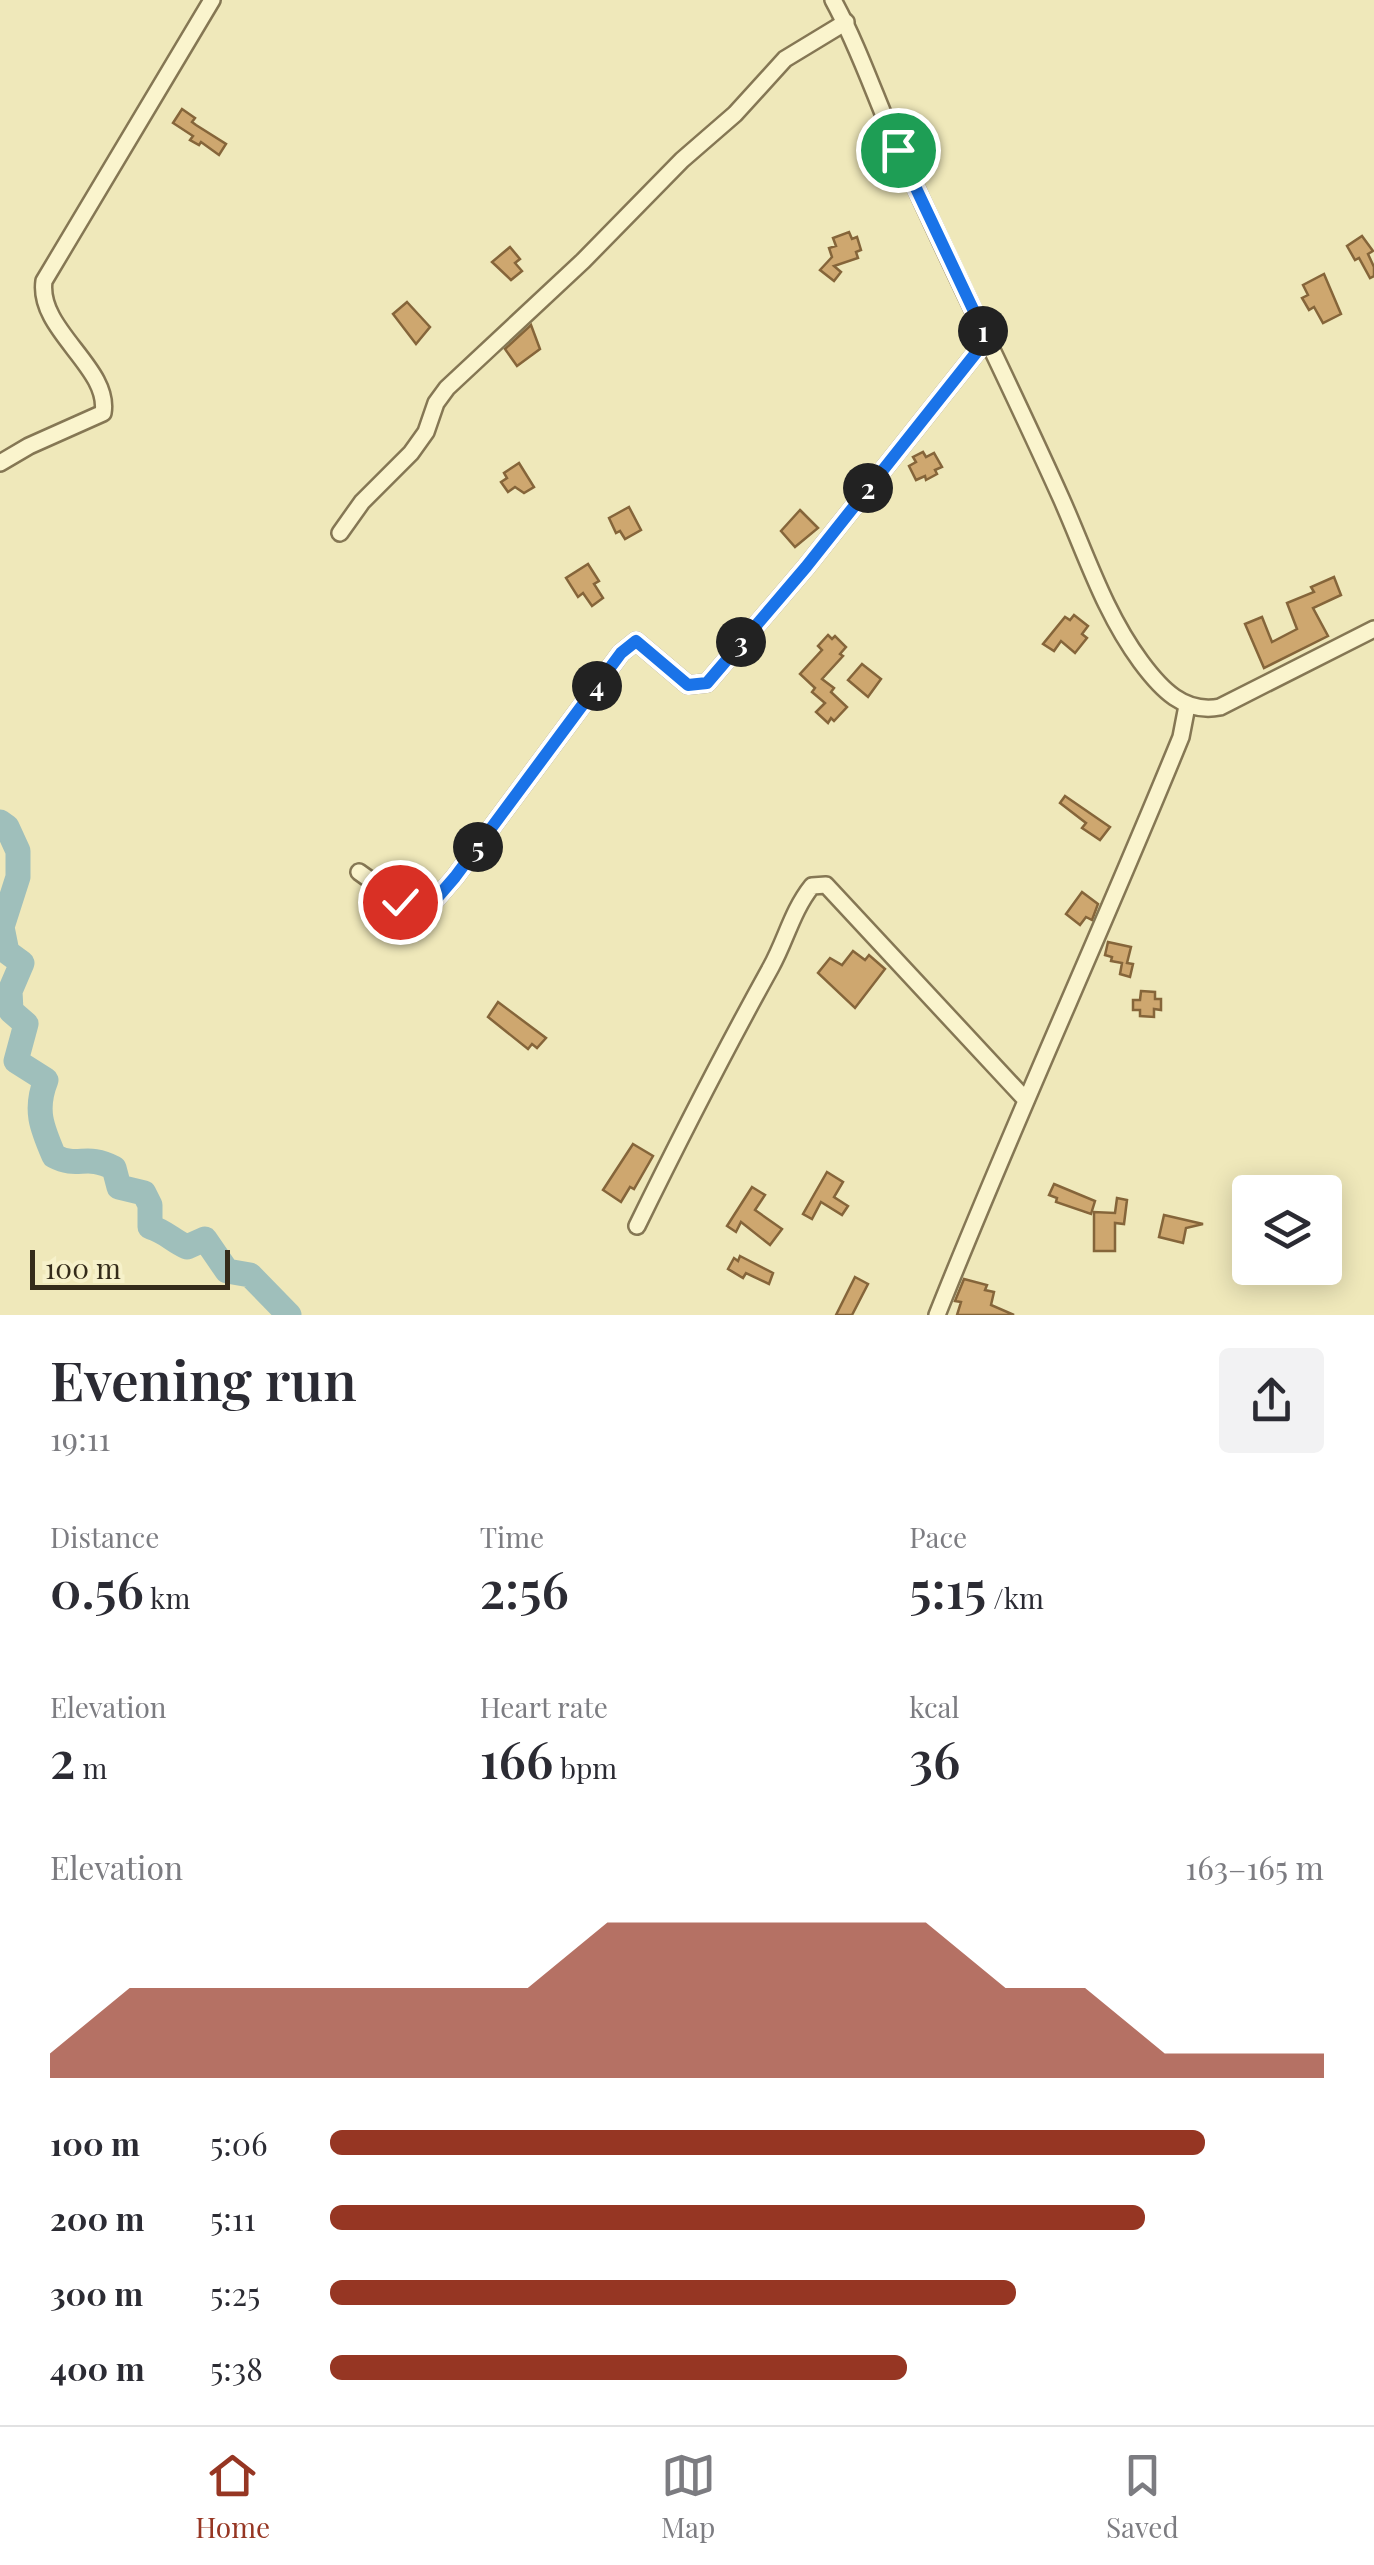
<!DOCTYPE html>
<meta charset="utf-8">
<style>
:root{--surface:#fff;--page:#f2f2f3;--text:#2b2b33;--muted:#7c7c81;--line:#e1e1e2;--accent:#963623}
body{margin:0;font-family:"Playfair Display",serif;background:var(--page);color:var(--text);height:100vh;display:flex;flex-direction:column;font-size:38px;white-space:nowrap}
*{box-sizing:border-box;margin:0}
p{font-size:32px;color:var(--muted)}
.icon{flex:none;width:55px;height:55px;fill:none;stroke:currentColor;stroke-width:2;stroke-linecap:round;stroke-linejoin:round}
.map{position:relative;height:1315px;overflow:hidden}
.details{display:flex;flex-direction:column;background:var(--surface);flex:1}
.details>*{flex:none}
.tools{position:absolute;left:1232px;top:1175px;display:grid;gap:20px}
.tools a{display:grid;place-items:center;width:110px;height:110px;border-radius:10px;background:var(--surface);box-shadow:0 5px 25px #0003;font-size:50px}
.scale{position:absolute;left:30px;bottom:25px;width:200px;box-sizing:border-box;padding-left:10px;border:5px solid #342b1a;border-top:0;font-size:28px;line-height:35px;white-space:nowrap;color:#342b1a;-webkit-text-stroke:8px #f6f1ca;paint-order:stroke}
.pin{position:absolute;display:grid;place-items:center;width:85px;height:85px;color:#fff;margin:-42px;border:5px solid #fff;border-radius:50%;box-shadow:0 2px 10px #0007}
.km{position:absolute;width:50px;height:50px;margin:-25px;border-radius:50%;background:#222;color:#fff;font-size:28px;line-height:50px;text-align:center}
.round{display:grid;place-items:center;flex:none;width:105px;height:105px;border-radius:10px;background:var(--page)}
.overview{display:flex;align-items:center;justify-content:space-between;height:170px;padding:0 50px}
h1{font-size:55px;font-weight:600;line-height:75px}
.stats{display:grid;grid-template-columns:repeat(3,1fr);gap:15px;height:170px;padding:10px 50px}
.stats div{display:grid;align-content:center}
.stats b{font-size:50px;font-weight:600}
.stats small{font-size:28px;font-weight:400}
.stats p{font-size:28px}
.chart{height:280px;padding:20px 50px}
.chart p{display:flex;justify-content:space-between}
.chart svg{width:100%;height:180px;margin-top:10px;fill:var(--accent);opacity:.7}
ul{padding:0 50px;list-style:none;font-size:32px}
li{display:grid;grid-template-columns:160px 120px 1fr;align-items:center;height:75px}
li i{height:25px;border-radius:12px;background:var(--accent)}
.dock{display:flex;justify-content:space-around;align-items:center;height:140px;border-top:2px solid var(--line);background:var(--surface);font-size:28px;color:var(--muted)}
.dock a{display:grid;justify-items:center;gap:5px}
.dock .selected{color:var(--accent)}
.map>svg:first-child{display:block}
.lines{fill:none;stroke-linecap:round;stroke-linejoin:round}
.river{stroke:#9fbfbb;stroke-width:25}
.building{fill:#cea76f;stroke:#85653a;stroke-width:2.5}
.minor-casing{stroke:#857754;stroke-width:20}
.minor{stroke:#faf4cd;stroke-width:15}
.route-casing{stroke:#fff;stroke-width:20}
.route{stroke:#1a73e8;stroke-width:12}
</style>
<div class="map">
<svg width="1374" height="1315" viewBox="0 0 1374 1315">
<rect width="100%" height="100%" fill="#efe8ba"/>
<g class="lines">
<path class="river" d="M 0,822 L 7,827 L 18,851 L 18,877 L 2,927 L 7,952 L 22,963 L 10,991 L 11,1011 L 26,1024 L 16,1061 L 46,1080 C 34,1110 42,1128 54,1156 C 79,1169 85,1153 114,1168 L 119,1187 L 144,1193 L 150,1205 L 150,1227 C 165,1231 173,1241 187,1247 L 205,1239 L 227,1271 L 250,1275 L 289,1315"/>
</g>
<g class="building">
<path d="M 182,109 L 195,118 L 192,122 L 196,125 L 226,144 L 219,155 L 201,142 L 199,145 L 190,140 L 193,136 L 173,123 Z"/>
<path d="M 849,232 L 852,239 L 857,237 L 861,250 L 856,252 L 858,258 L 834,266 L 841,272 L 834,281 L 820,270 L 832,257 L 829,248 L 836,246 L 833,238 Z"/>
<path d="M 1362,236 L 1373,251 L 1368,254 L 1374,267 L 1374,276 L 1370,278 L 1359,258 L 1355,260 L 1347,246 Z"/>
<path d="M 510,247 L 520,259 L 515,263 L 522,271 L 511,280 L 492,262 Z"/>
<path d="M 1324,274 L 1341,314 L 1323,323 L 1314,307 L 1309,310 L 1302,298 L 1308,295 L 1303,285 Z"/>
<path d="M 407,302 L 430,327 L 416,344 L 393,314 Z"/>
<path d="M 531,325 L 540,349 L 517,366 L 505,349 Z"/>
<path d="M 923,452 L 926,457 L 934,453 L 942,467 L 935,470 L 937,474 L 926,480 L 925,476 L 916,480 L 909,466 L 916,462 L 913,457 Z"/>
<path d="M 519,463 L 534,487 L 524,493 L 515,487 L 508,492 L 501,482 L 507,478 L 504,473 Z"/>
<path d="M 629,507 L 641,530 L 625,539 L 620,531 L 616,533 L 609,518 Z"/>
<path d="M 800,510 L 818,528 L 795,547 L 781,531 Z"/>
<path d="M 588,564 L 599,581 L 594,584 L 603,598 L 592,606 L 583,593 L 578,597 L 566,578 Z"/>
<path d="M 1334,577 L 1341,595 L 1313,608 L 1328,636 L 1264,668 L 1245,624 L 1262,617 L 1272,642 L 1297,629 L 1287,603 L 1314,592 L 1311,587 Z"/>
<path d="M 1074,615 L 1088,626 L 1082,634 L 1087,638 L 1075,653 L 1061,641 L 1054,651 L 1043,644 L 1065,617 L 1070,620 Z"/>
<path d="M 828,635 L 832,639 L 835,636 L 846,647 L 840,654 L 843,656 L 822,679 L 834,688 L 831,692 L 847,707 L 834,721 L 831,718 L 828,723 L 816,712 L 825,703 L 812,692 L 815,688 L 800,674 L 822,650 L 818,646 Z"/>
<path d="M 862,664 L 881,679 L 868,697 L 848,680 Z"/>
<path d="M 1065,796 L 1110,827 L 1100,840 L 1082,828 L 1086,823 L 1060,803 Z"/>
<path d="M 1082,892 L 1098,904 L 1092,920 L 1086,917 L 1080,925 L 1066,914 Z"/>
<path d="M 1108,942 L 1131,947 L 1127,963 L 1133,964 L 1130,977 L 1120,974 L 1122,963 L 1111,961 L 1112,957 L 1105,955 Z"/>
<path d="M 853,951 L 865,960 L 869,955 L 885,969 L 855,1008 L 818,973 L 830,958 L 842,965 Z"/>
<path d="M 1141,991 L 1155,992 L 1155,999 L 1161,999 L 1161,1010 L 1154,1009 L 1154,1017 L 1140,1016 L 1140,1010 L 1133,1010 L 1133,1000 L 1140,1000 Z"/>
<path d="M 498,1002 L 546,1038 L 537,1048 L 532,1044 L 528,1049 L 488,1017 Z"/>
<path d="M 633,1144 L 653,1156 L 634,1189 L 630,1187 L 621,1202 L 603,1190 Z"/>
<path d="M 827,1172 L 843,1182 L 834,1197 L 848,1206 L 842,1215 L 821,1202 L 812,1219 L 803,1214 Z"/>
<path d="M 1054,1184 L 1095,1201 L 1091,1214 L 1056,1202 L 1057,1198 L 1049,1195 Z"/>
<path d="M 752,1187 L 765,1195 L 755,1210 L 782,1229 L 770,1245 L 741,1222 L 736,1232 L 727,1226 Z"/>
<path d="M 1117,1198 L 1127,1200 L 1124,1224 L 1115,1223 L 1115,1251 L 1094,1251 L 1094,1212 L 1115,1213 Z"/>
<path d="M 1164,1215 L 1203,1224 L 1186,1228 L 1183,1243 L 1159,1237 Z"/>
<path d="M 740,1256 L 773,1273 L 769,1284 L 746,1273 L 743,1278 L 728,1269 L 734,1258 L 738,1261 Z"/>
<path d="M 855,1277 L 868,1284 L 852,1315 L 836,1315 Z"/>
<path d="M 964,1279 L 987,1285 L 985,1290 L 994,1292 L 991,1305 L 1014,1315 L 957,1315 L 961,1302 L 955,1301 Z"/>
</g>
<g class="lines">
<defs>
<g id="minor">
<path d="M 833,0 C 860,49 877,103 900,153 C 952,269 1009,382 1061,498 C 1086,554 1104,612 1141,662 C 1161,689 1184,714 1220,707 L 1374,629"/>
<path d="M 0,463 L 29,446 L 103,413 C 111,368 37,330 44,281 L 212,0"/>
<path d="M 340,533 L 362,502 L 411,453 L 426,432 L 436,403 L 447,388 L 583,261 L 682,160 L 735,114 L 785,59 L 846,22"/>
<path d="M 359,872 L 415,912 L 430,906 L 455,877 L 621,653 L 636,641 L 688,685 L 707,683 L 806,567 L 987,339"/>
<path d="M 637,1226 C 680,1138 724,1052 771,967 C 786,940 792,911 812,886 L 826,885 L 1026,1100"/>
<path d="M 937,1315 C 1014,1121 1102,931 1181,737 L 1187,706"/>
</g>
</defs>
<use href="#minor" class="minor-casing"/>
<use href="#minor" class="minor"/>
</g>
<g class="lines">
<defs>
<path id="route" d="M 400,902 L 415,912 L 430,906 L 455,877 L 621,653 L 636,641 L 688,685 L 707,683 L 806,567 L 987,339 L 898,150"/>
</defs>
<use href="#route" class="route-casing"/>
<use href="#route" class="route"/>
</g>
</svg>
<div class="tools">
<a><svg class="icon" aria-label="layers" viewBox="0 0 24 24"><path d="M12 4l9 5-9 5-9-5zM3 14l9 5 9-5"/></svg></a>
</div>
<div class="scale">100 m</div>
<div class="pin" style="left:898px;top:150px;background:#1e9e55"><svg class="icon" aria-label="arrive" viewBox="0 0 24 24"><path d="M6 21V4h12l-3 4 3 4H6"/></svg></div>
<div class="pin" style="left:400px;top:902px;background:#d93025"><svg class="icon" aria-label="check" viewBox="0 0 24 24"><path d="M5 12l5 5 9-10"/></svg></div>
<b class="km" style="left:983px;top:331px">1</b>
<b class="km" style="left:868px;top:488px">2</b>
<b class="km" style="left:741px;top:642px">3</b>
<b class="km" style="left:597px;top:686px">4</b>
<b class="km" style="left:478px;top:847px">5</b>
</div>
<section class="details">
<div class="overview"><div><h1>Evening run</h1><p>19:11</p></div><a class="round"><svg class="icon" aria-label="share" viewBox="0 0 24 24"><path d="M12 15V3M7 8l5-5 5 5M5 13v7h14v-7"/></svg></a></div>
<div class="stats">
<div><p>Distance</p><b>0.56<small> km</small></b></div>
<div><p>Time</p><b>2:56</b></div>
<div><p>Pace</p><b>5:15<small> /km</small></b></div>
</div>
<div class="stats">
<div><p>Elevation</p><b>2<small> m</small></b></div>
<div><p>Heart rate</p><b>166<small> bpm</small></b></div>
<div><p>kcal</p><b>36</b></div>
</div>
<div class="chart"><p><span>Elevation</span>163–165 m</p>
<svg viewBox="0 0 160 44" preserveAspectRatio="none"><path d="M0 44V38L10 22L20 22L30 22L40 22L50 22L60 22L70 6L80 6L90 6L100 6L110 6L120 22L130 22L140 38L150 38L160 38V44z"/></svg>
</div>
<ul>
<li><b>100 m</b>5:06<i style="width:88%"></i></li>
<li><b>200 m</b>5:11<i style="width:82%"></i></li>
<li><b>300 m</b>5:25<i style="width:69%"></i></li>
<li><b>400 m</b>5:38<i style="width:58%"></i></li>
</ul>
</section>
<nav class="dock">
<a class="selected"><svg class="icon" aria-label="home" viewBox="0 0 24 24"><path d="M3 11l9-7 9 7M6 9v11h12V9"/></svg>Home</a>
<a><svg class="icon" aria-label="map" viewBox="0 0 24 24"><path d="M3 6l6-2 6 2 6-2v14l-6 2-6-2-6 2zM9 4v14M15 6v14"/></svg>Map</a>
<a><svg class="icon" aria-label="saved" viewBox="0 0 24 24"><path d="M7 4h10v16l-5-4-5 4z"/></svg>Saved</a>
</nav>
